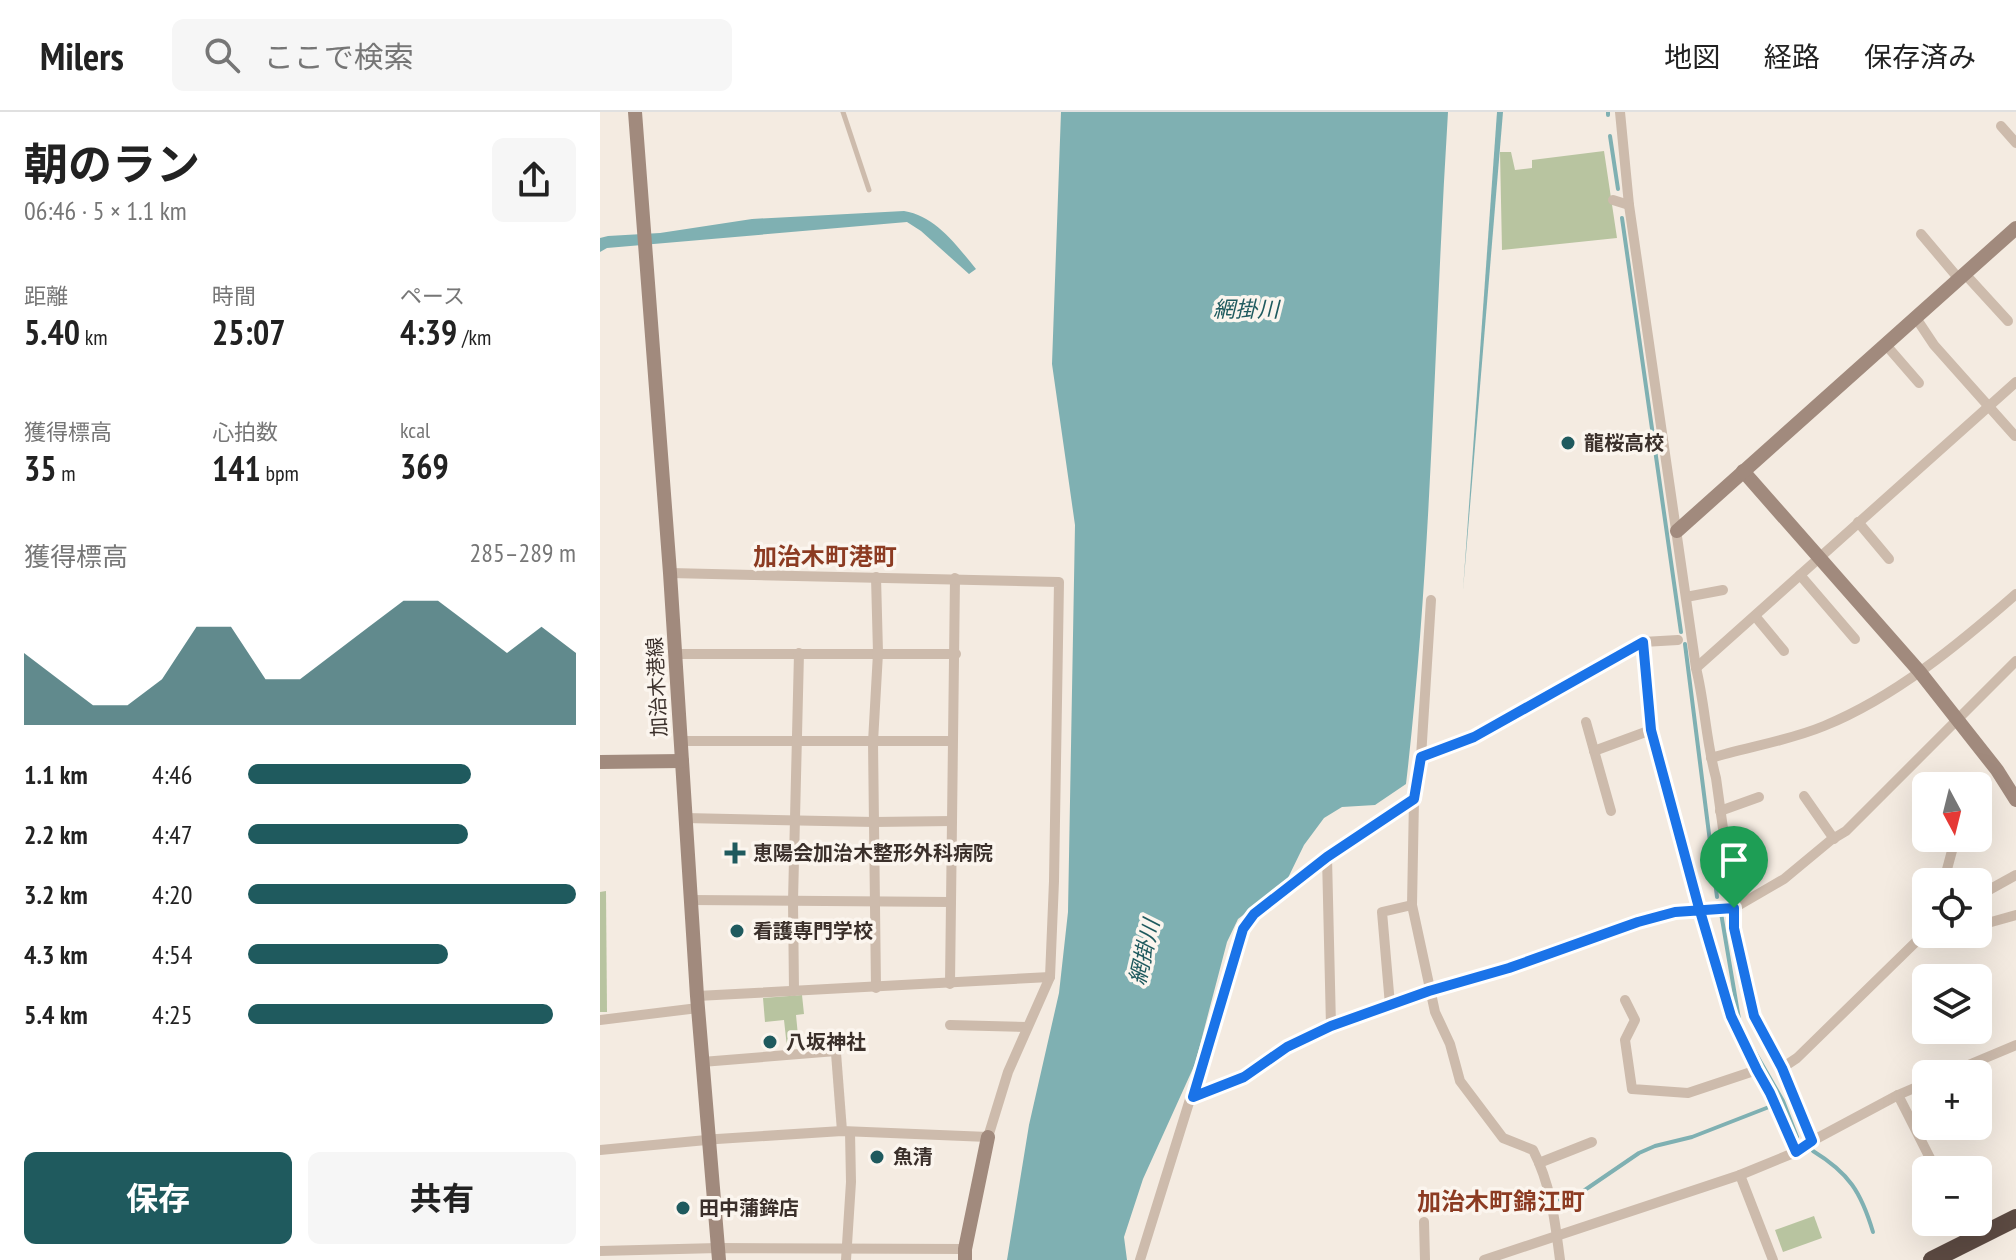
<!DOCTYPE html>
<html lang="ja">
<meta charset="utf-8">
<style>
:root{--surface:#fff;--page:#f6f6f6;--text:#222;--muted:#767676;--line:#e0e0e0;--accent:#1f5a5e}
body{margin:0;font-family:"PT Sans Narrow","Noto Sans JP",sans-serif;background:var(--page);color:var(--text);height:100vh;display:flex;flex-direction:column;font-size:30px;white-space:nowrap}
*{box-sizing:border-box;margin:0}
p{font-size:26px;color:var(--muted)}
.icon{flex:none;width:44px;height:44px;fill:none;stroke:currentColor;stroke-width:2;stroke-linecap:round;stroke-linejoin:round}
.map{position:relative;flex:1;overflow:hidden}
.sheet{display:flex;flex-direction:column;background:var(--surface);width:600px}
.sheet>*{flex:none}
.needle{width:52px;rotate:173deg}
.tools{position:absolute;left:1312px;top:660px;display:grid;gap:16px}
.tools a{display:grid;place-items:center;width:80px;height:80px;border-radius:12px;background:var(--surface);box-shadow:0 8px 32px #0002;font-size:40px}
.pin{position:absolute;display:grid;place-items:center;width:68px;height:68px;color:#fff;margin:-82px -34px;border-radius:50% 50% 50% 0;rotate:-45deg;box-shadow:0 0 8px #0007}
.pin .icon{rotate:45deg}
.round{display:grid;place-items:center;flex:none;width:84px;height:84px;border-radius:12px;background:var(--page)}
.summary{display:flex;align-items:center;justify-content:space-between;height:136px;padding:0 24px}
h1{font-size:44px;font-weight:700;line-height:60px}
.metrics{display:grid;grid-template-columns:repeat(3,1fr);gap:12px;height:136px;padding:8px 24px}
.metrics div{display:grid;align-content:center}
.metrics b{font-size:34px;font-weight:700}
.metrics small{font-size:22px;font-weight:400}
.metrics p{font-size:22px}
.chart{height:224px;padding:16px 24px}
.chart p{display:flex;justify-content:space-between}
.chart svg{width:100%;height:144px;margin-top:8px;fill:var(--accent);opacity:.7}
.button{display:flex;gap:16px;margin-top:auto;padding:16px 24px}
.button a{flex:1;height:92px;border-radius:12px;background:var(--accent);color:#fff;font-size:32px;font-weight:700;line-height:92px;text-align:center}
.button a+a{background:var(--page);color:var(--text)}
ul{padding:0 24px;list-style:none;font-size:26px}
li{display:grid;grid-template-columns:128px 96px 1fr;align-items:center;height:60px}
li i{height:20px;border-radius:10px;background:var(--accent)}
header{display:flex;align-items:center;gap:48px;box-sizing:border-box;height:112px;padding:0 40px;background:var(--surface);border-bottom:2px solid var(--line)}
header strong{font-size:38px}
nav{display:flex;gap:44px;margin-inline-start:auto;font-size:28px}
.search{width:560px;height:72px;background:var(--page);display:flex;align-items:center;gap:20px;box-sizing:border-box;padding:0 28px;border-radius:12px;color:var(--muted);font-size:30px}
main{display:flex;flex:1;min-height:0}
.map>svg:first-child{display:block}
.green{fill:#b8c4a0}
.water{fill:#7fb0b2}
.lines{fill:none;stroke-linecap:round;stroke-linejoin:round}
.stream{stroke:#7fb0b2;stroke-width:4}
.lane{stroke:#cdbbac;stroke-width:5}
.street{stroke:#cdbbac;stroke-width:10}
.secondary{stroke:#a18a7d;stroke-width:14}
.highway{stroke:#5c4a42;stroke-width:18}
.route-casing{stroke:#fff;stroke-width:16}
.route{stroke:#1a73e8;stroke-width:10}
.poi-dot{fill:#1f5a5e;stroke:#fbf5ee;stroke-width:3}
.labels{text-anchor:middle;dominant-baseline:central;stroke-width:7;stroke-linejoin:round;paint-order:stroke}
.poi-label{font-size:20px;font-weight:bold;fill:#3b302b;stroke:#fbf5ee;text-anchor:start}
.street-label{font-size:20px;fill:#3b302b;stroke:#fbf5ee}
.water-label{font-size:22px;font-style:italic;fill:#1f5a5e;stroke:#fbf5ee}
.quarter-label{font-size:24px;font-weight:bold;fill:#8c3b22;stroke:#fbf5ee}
</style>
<header>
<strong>Milers</strong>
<div class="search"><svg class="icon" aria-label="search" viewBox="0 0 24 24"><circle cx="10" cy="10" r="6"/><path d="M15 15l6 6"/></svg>ここで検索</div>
<nav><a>地図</a><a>経路</a><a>保存済み</a></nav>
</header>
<main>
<section class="sheet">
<div class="summary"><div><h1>朝のラン</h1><p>06:46 · 5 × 1.1 km</p></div><a class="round"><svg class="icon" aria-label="share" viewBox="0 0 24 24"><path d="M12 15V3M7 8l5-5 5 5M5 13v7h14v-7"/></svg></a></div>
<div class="metrics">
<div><p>距離</p><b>5.40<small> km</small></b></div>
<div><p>時間</p><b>25:07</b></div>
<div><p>ペース</p><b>4:39<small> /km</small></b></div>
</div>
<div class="metrics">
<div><p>獲得標高</p><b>35<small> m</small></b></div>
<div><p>心拍数</p><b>141<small> bpm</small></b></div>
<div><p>kcal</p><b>369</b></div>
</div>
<div class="chart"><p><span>獲得標高</span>285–289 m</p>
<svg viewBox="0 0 160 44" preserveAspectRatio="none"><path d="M0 44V22L10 30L20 38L30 38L40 30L50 14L60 14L70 30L80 30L90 22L100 14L110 6L120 6L130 14L140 22L150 14L160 22V44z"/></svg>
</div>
<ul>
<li><b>1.1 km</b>4:46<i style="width:68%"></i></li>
<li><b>2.2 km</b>4:47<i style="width:67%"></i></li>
<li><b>3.2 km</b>4:20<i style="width:100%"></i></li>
<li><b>4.3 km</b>4:54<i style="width:61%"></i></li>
<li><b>5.4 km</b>4:25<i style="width:93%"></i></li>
</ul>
<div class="button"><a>保存</a><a>共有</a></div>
</section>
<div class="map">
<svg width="1416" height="1148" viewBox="0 0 1416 1148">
<rect width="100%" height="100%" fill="#f4ebe1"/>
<g class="green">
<path d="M 1004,39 L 1017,126 L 902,138 L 900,40 L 911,40 L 915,58 L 932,56 L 932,48 Z"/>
<path d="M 6,779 L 7,900 L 0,900 L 0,780 Z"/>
<path d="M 202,883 L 204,902 L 196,903 L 199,934 L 187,935 L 184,908 L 165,910 L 163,886 Z"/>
<path d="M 1214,1104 L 1222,1126 L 1183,1140 L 1175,1118 Z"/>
</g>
<g class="water">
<path d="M 461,0 L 848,0 C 834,224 832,449 806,672 L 775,693 L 742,695 L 724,706 L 704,733 L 686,770 L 638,807 L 627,830 L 595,952 L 543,1067 L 524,1125 L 527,1148 L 407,1148 L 429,1013 L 459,881 L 468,800 L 475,413 L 452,252 Z"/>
<path d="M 897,0 L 903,0 L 863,478 Z"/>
<path d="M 304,99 C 336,104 357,134 376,157 L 369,162 L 321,119 L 307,110 L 7,136 L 0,140 L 0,126 L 8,124 L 60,121 L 152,107 Z"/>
</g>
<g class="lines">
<g class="stream">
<path d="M 1008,0 L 1008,3"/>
<path d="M 1010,24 L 1018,77"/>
<path d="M 1022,106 L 1081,520"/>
<path d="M 1085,532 L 1117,785"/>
<path d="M 1121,801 L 1140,913"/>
<path d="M 1144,921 L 1183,989 L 1197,1025"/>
<path d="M 1213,1039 C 1249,1061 1261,1080 1273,1120"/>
<path d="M 960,1088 L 979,1082 L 1039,1041 L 1055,1034 L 1092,1025 L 1169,995"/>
</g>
<path class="lane" d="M 243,0 L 269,78"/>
<g class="street">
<path d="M 1020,0 L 1029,93 L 1096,556 C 1105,592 1106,630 1116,666 L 1134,796 L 1134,816 L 1154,904 L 1182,956 L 1212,1029"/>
<path d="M 1401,14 L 1416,31"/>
<path d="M 1013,88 L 1029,93"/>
<path d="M 1321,122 L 1359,167"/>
<path d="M 1365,162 L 1408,209"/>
<path d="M 1316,206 L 1334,233 L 1415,324"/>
<path d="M 1286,233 L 1319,271"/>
<path d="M 1258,410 L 1289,447"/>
<path d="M 1200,463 L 1255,527"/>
<path d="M 1086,485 L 1123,478"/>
<path d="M 831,488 L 821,645 L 814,687 L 812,793 L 835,900 L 850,932 L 860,969 L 903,1026 L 933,1038 C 951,1073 955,1109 960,1148"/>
<path d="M 1155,504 L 1184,539"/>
<path d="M 1043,530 L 1051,618 L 1131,904 L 1157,958 L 1170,981 L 1196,1040"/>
<path d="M 76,542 L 356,542"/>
<path d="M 1096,556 L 1416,270"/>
<path d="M 986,610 L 1011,699"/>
<path d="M 81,629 L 352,629"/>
<path d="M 994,639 L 1051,618"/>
<path d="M 821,645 L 874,625 L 1043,530 L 1078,528"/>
<path d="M 1111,646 C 1147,635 1188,629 1224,614 C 1295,585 1359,532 1416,482"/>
<path d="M 1204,684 L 1234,727"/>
<path d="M 1120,699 L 1159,685"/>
<path d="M 85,706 L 274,710 L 352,709"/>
<path d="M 727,745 L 731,914"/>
<path d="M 1347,770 L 1346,761 L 1353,735"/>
<path d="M 1378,784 L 1416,763"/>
<path d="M 90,788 L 351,790"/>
<path d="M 1378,803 L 1384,812 L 1416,803"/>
<path d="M 350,872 L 355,466"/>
<path d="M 276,876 L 273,630 L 278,541 L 276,465"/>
<path d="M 194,879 L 193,789 L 199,541"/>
<path d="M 97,884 L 450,865"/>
<path d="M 1025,888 L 1035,908 L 1025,928 L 1032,977 L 1088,981 L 1157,958"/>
<path d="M 790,893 L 782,800 L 812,793"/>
<path d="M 0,908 L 98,896"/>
<path d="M 350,913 L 427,915"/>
<path d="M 235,928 L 242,1019"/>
<path d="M 102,950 L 236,939"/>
<path d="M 1182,956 L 1197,946 L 1326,820"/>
<path d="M 1347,962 L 1416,933"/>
<path d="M 1298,983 L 1336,1058"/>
<path d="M 593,985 L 644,965 L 687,935 L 731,914 L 829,879 L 909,856 L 1038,810 L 1075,800 L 1134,796 L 1184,767 L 1231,728 L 1246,719 L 1416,549"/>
<path d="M 0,1038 L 117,1027 L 242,1019 L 388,1025 L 408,960 L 450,865 L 454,769 L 459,470 L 70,461"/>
<path d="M 939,1051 L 992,1030"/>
<path d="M 1140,1063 L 1173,1148"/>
<path d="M 824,1110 L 825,1148"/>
<path d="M 1362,1110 L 1371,1128"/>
<path d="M 0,1139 L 118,1136 L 365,1137"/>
<path d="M 246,1148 L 251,1070 L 250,1020"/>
<path d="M 540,1148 L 643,817 L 654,802 L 727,745 L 814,687"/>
<path d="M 884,1148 L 1140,1063 L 1196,1040 L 1212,1029 L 1298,983 L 1326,971"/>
</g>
<g class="secondary">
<path d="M 35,0 L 70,461 L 97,884 L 119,1148"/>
<path d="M 1143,359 L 1319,559 L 1397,658 L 1416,688"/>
<path d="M 1077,419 L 1416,116"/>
<path d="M 0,650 L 82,649"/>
<path d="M 365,1148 L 365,1137 L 388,1025"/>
</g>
<path class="highway" d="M 1332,1148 L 1416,1106"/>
</g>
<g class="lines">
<defs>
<path id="route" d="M 1134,796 L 1075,800 L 1038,810 L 909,856 L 829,879 L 731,914 L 687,935 L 644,965 L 593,985 L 643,817 L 654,802 L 727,745 L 814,687 L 821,645 L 874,625 L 1043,530 L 1051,618 L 1099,796 L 1100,799 L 1131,904 L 1157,958 L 1170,981 L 1196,1040 L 1212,1029 L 1182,956 L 1154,904 L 1134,816 L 1134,796"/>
</defs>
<use href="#route" class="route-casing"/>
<use href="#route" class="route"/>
</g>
<g class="poi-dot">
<circle cx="968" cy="331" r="8"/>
<path d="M131 729h8v8h8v8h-8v8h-8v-8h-8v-8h8z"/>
<circle cx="137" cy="819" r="8"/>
<circle cx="170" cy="930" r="8"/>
<circle cx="277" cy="1045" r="8"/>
<circle cx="83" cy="1096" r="8"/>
</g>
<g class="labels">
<g class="poi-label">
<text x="984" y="331">龍桜高校</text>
<text x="153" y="741">恵陽会加治木整形外科病院</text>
<text x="153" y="819">看護専門学校</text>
<text x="186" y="930">八坂神社</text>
<text x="293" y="1045">魚清</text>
<text x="99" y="1096">田中蒲鉾店</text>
</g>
<g class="street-label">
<text transform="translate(57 575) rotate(-93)">加治木港線</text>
</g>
<g class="water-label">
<text x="646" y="197">網掛川</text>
<text transform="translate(544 840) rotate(-77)">網掛川</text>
</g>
<g class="quarter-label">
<text x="225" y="444">加治木町港町</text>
<text x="901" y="1089">加治木町錦江町</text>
</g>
</g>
</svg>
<div class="tools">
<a><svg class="needle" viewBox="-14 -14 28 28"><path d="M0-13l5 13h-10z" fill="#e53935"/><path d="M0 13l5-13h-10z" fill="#767676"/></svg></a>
<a><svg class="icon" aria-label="locate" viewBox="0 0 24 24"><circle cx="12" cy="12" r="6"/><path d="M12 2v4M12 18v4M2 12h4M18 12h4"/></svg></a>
<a><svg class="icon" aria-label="layers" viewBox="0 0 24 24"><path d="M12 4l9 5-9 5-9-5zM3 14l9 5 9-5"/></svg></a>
<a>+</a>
<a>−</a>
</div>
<div class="pin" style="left:1134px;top:796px;background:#1e9e55"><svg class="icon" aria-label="arrive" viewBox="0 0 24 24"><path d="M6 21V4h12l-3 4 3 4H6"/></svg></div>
</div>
</main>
